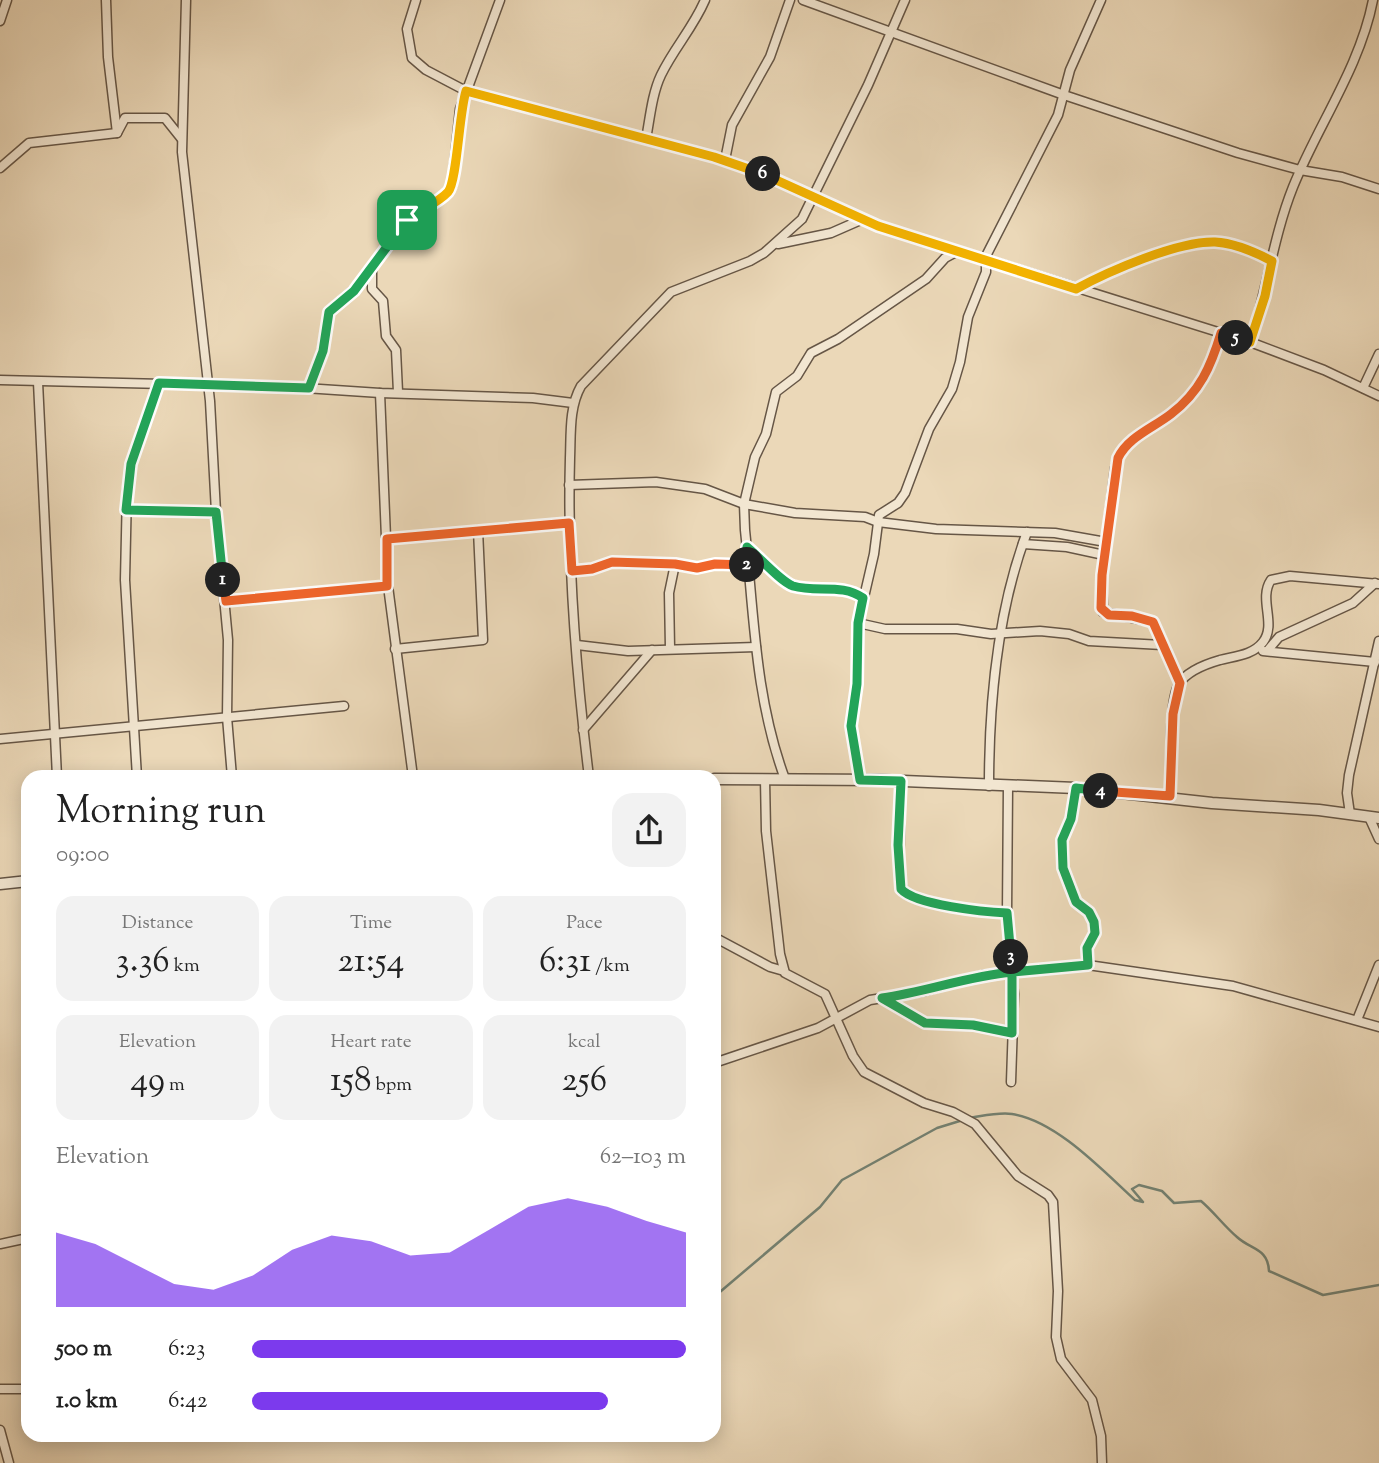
<!DOCTYPE html>
<meta charset="utf-8">
<style>
:root{--surface:#fff;--page:#f2f2f2;--text:#222;--muted:#767676;--accent:#7c3aed}
body{margin:0;font-family:"Sorts Mill Goudy",serif;background:var(--page);color:var(--text);height:100vh;display:flex;flex-direction:column;font-size:26px;white-space:nowrap}
*{box-sizing:border-box;margin:0}
p{font-size:23px;color:var(--muted)}
.icon{flex:none;width:38px;height:38px;fill:none;stroke:currentColor;stroke-width:2;stroke-linecap:round;stroke-linejoin:round}
.map{position:relative;flex:1;overflow:hidden}
.details{position:absolute;left:21px;top:770px;width:700px;height:672px;display:flex;flex-direction:column;background:var(--surface);border-radius:21px;box-shadow:0 4px 18px #0003}
.details>*{flex:none}
.pin{position:absolute;display:grid;place-items:center;width:60px;height:60px;color:#fff;margin:-30px;border-radius:14px;box-shadow:0 4px 10px #0006}
.km{position:absolute;width:35px;height:35px;margin:-18px;border-radius:50%;background:#222;color:#fff;font-size:19px;line-height:35px;text-align:center}
.round{display:grid;place-items:center;flex:none;width:74px;height:74px;border-radius:21px;background:var(--page)}
.overview{display:flex;align-items:center;justify-content:space-between;height:119px;padding:0 35px}
h1{font-size:38px;font-weight:600;line-height:52px}
.stats{display:grid;grid-template-columns:repeat(3,1fr);gap:10px;height:119px;padding:7px 35px}
.stats div{display:grid;align-content:center;border-radius:18px;background:var(--page);text-align:center}
.stats b{font-size:35px;font-weight:600}
.stats small{font-size:19px;font-weight:400}
.stats p{font-size:19px}
.chart{height:196px;padding:14px 35px}
.chart p{display:flex;justify-content:space-between}
.chart svg{width:100%;height:126px;margin-top:7px;fill:var(--accent);opacity:.7}
ul{padding:0 35px;list-style:none;font-size:23px}
li{display:grid;grid-template-columns:112px 84px 1fr;align-items:center;height:52px}
li i{height:18px;border-radius:9px;background:var(--accent)}
.map>svg:first-child{display:block}
.lines{fill:none;stroke-linecap:round;stroke-linejoin:round}
.stream{stroke:#738172;stroke-width:2.5}
.minor-casing{stroke:#665646;stroke-width:11}
.tertiary-casing{stroke:#665646;stroke-width:13}
.minor{stroke:#f2e6d1;stroke-width:8}
.tertiary{stroke:#f2e6d1;stroke-width:10}
.split-1-casing{stroke:#fff;stroke-width:14}
.split-2-casing{stroke:#fff;stroke-width:14}
.split-3-casing{stroke:#fff;stroke-width:14}
.split-4-casing{stroke:#fff;stroke-width:14}
.split-5-casing{stroke:#fff;stroke-width:14}
.split-6-casing{stroke:#fff;stroke-width:14}
.split-7-casing{stroke:#fff;stroke-width:14}
.split-1{stroke:#22a559;stroke-width:9}
.split-2{stroke:#f0652b;stroke-width:9}
.split-3{stroke:#22a559;stroke-width:9}
.split-4{stroke:#22a559;stroke-width:9}
.split-5{stroke:#f0652b;stroke-width:9}
.split-6{stroke:#f5b400;stroke-width:9}
.split-7{stroke:#f5b400;stroke-width:9}
</style>
<div class="map">
<svg width="1379" height="1463" viewBox="0 0 1379 1463">
<rect width="100%" height="100%" fill="#ebd8b8"/>
<filter id="stains"><feTurbulence type="fractalNoise" baseFrequency=".00286" numOctaves="4"/><feColorMatrix values="0 0 0 0 .2 0 0 0 0 .09 0 0 0 0 .02 0 0 0 .5 -.17"/></filter>
<radialGradient id="worn" r=".72"><stop offset=".6" stop-color="#630" stop-opacity="0"/><stop offset="1" stop-color="#630" stop-opacity=".3"/></radialGradient>
<g class="lines">
<g class="stream">
<path d="M 969,1118 C 983,1116 998,1112 1012,1114 C 1057,1121 1103,1171 1135,1200 L 1143,1202 L 1132,1189 L 1139,1185 L 1162,1191 L 1174,1203 L 1201,1201 C 1214,1212 1224,1226 1237,1237 C 1251,1250 1268,1248 1269,1271 L 1323,1295 L 1379,1285"/>
<path d="M 714,1297 L 820,1207 L 842,1180 L 937,1128 L 963,1120"/>
</g>
<defs>
<g id="minor">
<path d="M 106,0 L 108,57 L 117,133"/>
<path d="M 186,0 L 182,152 L 210,401 L 216,512 L 228,640 L 227,717 L 232,777"/>
<path d="M 416,0 L 407,29 L 412,58 L 426,70 L 466,91 L 714,157 L 758,172 L 879,226 L 1250,342 L 1324,370 L 1379,396"/>
<path d="M 803,0 L 1064,95 L 1238,153 L 1300,170 L 1342,177 L 1379,189"/>
<path d="M 0,21 L 7,0"/>
<path d="M 646,139 C 650,118 652,94 661,75 C 674,48 693,28 705,0"/>
<path d="M 725,160 L 732,125 L 770,57 L 790,0"/>
<path d="M 0,168 L 29,143 L 117,133 L 125,118 L 165,118 L 181,138"/>
<path d="M 778,244 L 831,233 L 863,219"/>
<path d="M 372,267 L 372,289 L 383,301 L 386,336 L 396,350 L 398,392"/>
<path d="M 1076,289 C 1109,271 1178,240 1215,242 C 1235,243 1254,252 1271,261"/>
<path d="M 1250,342 C 1267,291 1273,237 1293,187 C 1318,125 1360,67 1373,0"/>
<path d="M 0,380 L 290,387 L 380,393 L 533,398 L 573,403"/>
<path d="M 38,382 L 57,777"/>
<path d="M 309,388 L 322,351 L 329,311 L 358,286 L 407,220 L 441,198 L 452,186 L 460,109 L 500,0"/>
<path d="M 1363,388 L 1379,354"/>
<path d="M 380,393 L 388,586 L 413,777"/>
<path d="M 569,485 L 656,482 L 705,489 L 744,504 L 795,513 L 865,517 L 878,522 L 936,529 L 1055,533 L 1106,542"/>
<path d="M 126,510 L 216,512"/>
<path d="M 387,539 L 570,523"/>
<path d="M 1023,544 L 1067,547 L 1104,555"/>
<path d="M 747,547 C 758,556 781,582 793,586 C 817,593 842,583 863,598"/>
<path d="M 572,571 L 592,569 L 612,562 L 675,564 L 697,568 L 715,564 L 748,565"/>
<path d="M 226,601 L 388,586"/>
<path d="M 858,623 L 885,629 L 957,629 L 991,634 L 1040,631 L 1069,634 L 1089,641 L 1162,645"/>
<path d="M 577,645 L 628,651 L 756,647"/>
<path d="M 670,648 L 669,593 L 675,564"/>
<path d="M 395,649 L 483,640 L 478,530"/>
<path d="M 1268,650 L 1279,637 L 1353,603 L 1375,583"/>
<path d="M 1263,651 L 1375,662"/>
<path d="M 1180,683 L 1153,622 L 1103,612 L 1102,575 L 1115,468 C 1124,435 1158,426 1182,405 C 1204,385 1212,360 1221,333"/>
<path d="M 583,730 L 652,650"/>
<path d="M 0,739 L 344,706"/>
<path d="M 137,777 L 125,580 L 127,491 L 131,464 L 159,383"/>
<path d="M 589,777 C 576,672 567,564 570,458 C 571,434 569,407 581,386 L 671,292 L 750,261 L 764,253 L 802,219 L 868,85 L 905,0"/>
<path d="M 765,779 L 766,831 L 780,954 L 785,973 L 825,994 L 853,1056 L 864,1072 L 924,1103 L 953,1112 L 975,1124 L 1018,1176 L 1048,1195 L 1053,1202 L 1058,1291 L 1056,1337 L 1061,1359 L 1092,1400 L 1101,1436 L 1102,1463"/>
<path d="M 785,779 C 755,698 754,615 745,530 L 744,504 L 755,457 L 766,434 L 776,392 L 797,376 L 811,353 L 838,339 L 926,279 L 945,258 L 958,251"/>
<path d="M 860,781 L 851,726 L 857,679 L 858,623 L 874,554 L 879,515 L 898,503 L 905,493 L 929,429 L 952,389 L 960,362 L 968,317 L 986,272 L 986,256 L 1058,115 L 1070,70 L 1101,0"/>
<path d="M 901,781 L 899,872 L 903,892 C 920,904 985,912 1007,913"/>
<path d="M 989,786 C 989,704 998,609 1027,532"/>
<path d="M 1008,787 L 1007,913 L 1014,994 L 1011,1082"/>
<path d="M 1076,788 L 1071,819 L 1062,840 L 1063,868 L 1076,902 L 1089,912 L 1094,922 L 1095,933 L 1087,948 L 1088,965"/>
<path d="M 1170,796 C 1171,772 1168,702 1179,684 C 1187,671 1206,664 1220,660 C 1236,656 1253,655 1263,642 C 1277,624 1258,599 1271,580 L 1290,576 L 1379,584"/>
<path d="M 1350,814 L 1347,793 L 1349,775 L 1379,641"/>
<path d="M 1369,817 L 1379,839"/>
<path d="M 714,937 L 770,967 L 784,971"/>
<path d="M 882,998 L 925,1023 L 973,1025 L 1012,1033"/>
<path d="M 1357,1020 L 1379,965"/>
<path d="M 714,1063 L 818,1028 L 870,1000 L 925,991 L 983,975 L 1088,965 L 1233,986 L 1379,1027"/>
<path d="M 0,1244 L 28,1238"/>
<path d="M 0,1389 L 28,1389"/>
<path d="M 0,1430 L 9,1463"/>
</g>
<g id="tertiary">
<path d="M 714,779 L 880,780 L 1076,788 L 1212,803 L 1319,810 L 1379,818"/>
<path d="M 0,884 L 28,881"/>
</g>
</defs>
<use href="#minor" class="minor-casing"/>
<use href="#tertiary" class="tertiary-casing"/>
<use href="#minor" class="minor"/>
<use href="#tertiary" class="tertiary"/>
</g>
<g class="lines">
<defs>
<path id="split-1" d="M 223,580 L 216,512 L 126,510 L 131,464 L 159,383 L 309,388 L 323,351 L 329,312 L 354,291 L 407,220"/>
<path id="split-2" d="M 223,580 L 226,601 L 387,586 L 387,539 L 569,523 L 572,571 L 592,569 L 612,562 L 675,564 L 697,568 L 715,564 L 747,565"/>
<path id="split-3" d="M 747,565 L 747,547 C 758,556 781,582 793,586 C 817,593 842,583 863,598 L 858,623 L 857,684 L 851,726 L 860,780 L 901,781 L 898,845 L 901,889 C 915,905 985,912 1007,913 L 1011,957"/>
<path id="split-4" d="M 1011,957 L 1012,972 C 968,976 926,992 882,998 L 925,1023 L 973,1025 L 1012,1033 L 1012,972 L 1088,965 L 1087,948 L 1095,933 L 1094,922 L 1089,912 L 1076,902 L 1063,868 L 1062,840 L 1071,819 L 1076,788 L 1101,791"/>
<path id="split-5" d="M 1101,791 L 1170,796 L 1173,714 L 1180,683 L 1153,622 L 1132,616 L 1109,615 L 1101,608 L 1102,575 L 1118,458 C 1128,437 1153,428 1171,414 C 1200,392 1211,366 1221,333 L 1236,338"/>
<path id="split-6" d="M 763,174 L 878,226 L 1076,289 C 1109,271 1178,241 1215,242 C 1235,243 1255,252 1272,261 L 1265,296 L 1250,342 L 1236,338"/>
<path id="split-7" d="M 407,220 C 419,210 437,204 448,192 C 457,182 459,113 466,91 L 714,157 L 763,174"/>
</defs>
<use href="#split-1" class="split-1-casing"/>
<use href="#split-2" class="split-2-casing"/>
<use href="#split-3" class="split-3-casing"/>
<use href="#split-4" class="split-4-casing"/>
<use href="#split-5" class="split-5-casing"/>
<use href="#split-6" class="split-6-casing"/>
<use href="#split-7" class="split-7-casing"/>
<use href="#split-1" class="split-1"/>
<use href="#split-2" class="split-2"/>
<use href="#split-3" class="split-3"/>
<use href="#split-4" class="split-4"/>
<use href="#split-5" class="split-5"/>
<use href="#split-6" class="split-6"/>
<use href="#split-7" class="split-7"/>
</g>
<rect width="100%" height="100%" filter="url(#stains)"/>
<rect width="100%" height="100%" fill="url(#worn)"/>
</svg>
<div class="pin" style="left:407px;top:220px;background:#1e9e55"><svg class="icon" aria-label="arrive" viewBox="0 0 24 24"><path d="M6 21V4h12l-3 4 3 4H6"/></svg></div>
<b class="km" style="left:223px;top:580px">1</b>
<b class="km" style="left:747px;top:565px">2</b>
<b class="km" style="left:1011px;top:957px">3</b>
<b class="km" style="left:1101px;top:791px">4</b>
<b class="km" style="left:1236px;top:338px">5</b>
<b class="km" style="left:763px;top:174px">6</b>
<section class="details">
<div class="overview"><div><h1>Morning run</h1><p>09:00</p></div><a class="round"><svg class="icon" aria-label="share" viewBox="0 0 24 24"><path d="M12 15V3M7 8l5-5 5 5M5 13v7h14v-7"/></svg></a></div>
<div class="stats">
<div><p>Distance</p><b>3.36<small> km</small></b></div>
<div><p>Time</p><b>21:54</b></div>
<div><p>Pace</p><b>6:31<small> /km</small></b></div>
</div>
<div class="stats">
<div><p>Elevation</p><b>49<small> m</small></b></div>
<div><p>Heart rate</p><b>158<small> bpm</small></b></div>
<div><p>kcal</p><b>256</b></div>
</div>
<div class="chart"><p><span>Elevation</span>62–103 m</p>
<svg viewBox="0 0 160 44" preserveAspectRatio="none"><path d="M0 44V18L10 22L20 29L30 36L40 38L50 33L60 24L70 19L80 21L90 26L100 25L110 17L120 9L130 6L140 9L150 14L160 18V44z"/></svg>
</div>
<ul>
<li><b>500 m</b>6:23<i style="width:100%"></i></li>
<li><b>1.0 km</b>6:42<i style="width:82%"></i></li>
</ul>
</section>
</div>
